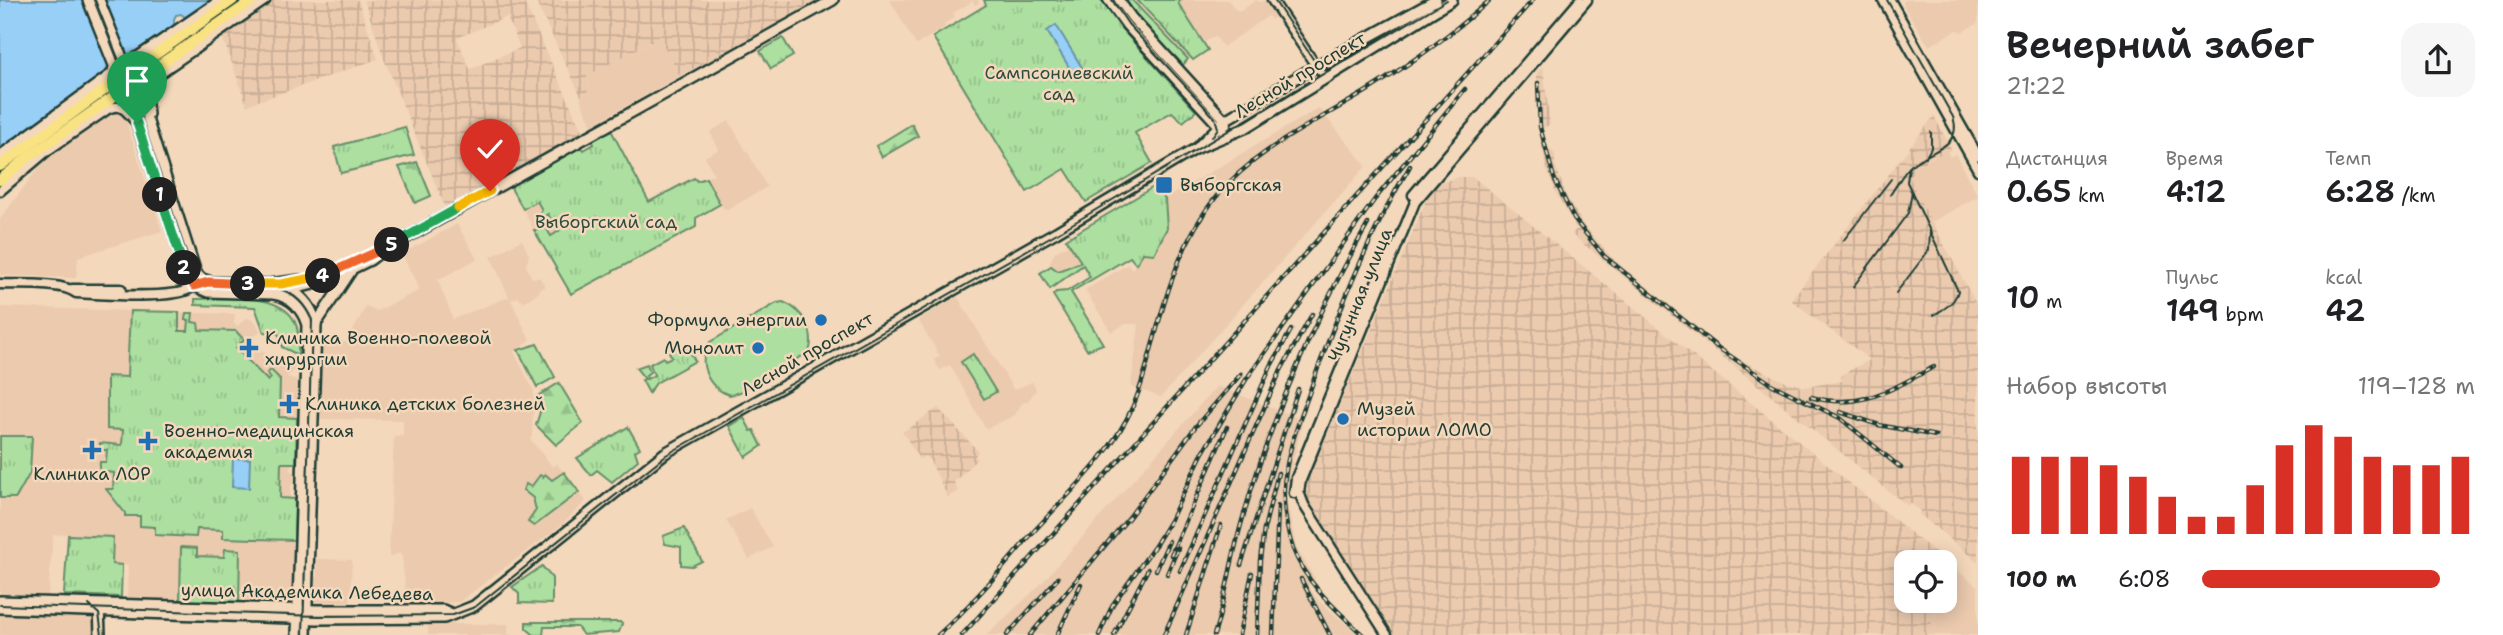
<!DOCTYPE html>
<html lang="ru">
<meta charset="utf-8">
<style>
:root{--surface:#fff;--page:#f6f6f6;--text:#202124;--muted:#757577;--accent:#d93025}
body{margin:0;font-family:"Shantell Sans",sans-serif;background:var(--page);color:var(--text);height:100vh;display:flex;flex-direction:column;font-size:26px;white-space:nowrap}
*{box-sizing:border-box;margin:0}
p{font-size:23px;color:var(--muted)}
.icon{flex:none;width:38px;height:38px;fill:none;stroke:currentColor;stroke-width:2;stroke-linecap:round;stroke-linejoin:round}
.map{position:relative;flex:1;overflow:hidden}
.drawer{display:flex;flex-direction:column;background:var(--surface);width:525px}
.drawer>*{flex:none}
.fabs{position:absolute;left:1894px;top:550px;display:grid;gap:14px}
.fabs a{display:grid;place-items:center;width:63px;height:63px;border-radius:14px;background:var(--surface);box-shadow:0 4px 18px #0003;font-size:35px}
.pin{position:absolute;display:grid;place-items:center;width:60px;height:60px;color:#fff;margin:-72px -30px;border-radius:50% 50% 50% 0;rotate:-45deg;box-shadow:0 0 7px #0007}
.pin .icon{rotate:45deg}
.km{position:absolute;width:35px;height:35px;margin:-18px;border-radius:50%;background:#222;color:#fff;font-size:19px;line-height:35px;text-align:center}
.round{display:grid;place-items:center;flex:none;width:74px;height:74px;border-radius:21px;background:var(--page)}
.head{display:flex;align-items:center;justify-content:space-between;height:119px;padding:0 28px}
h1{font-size:38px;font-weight:600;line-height:52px}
.figures{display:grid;grid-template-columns:repeat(3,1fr);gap:10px;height:119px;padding:7px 28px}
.figures div{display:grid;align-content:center}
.figures b{font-size:30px;font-weight:600}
.figures small{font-size:19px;font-weight:400}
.figures p{font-size:19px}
.chart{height:196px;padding:14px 28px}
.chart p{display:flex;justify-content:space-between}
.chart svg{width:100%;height:126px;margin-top:7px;stroke:var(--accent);stroke-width:6}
ul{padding:0 28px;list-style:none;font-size:23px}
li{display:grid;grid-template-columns:112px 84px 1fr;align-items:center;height:52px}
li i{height:18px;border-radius:9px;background:var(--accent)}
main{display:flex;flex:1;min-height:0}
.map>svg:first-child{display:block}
.built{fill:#ebcaae}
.industrial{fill:url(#industrial-grid);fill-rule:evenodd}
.grass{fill:url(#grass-tufts);stroke:#668e6a;stroke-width:2}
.forest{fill:url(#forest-firs);stroke:#668e6a;stroke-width:2}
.pitch{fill:#acdfa0;stroke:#668e6a;stroke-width:2}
.water{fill:#98cff7;stroke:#6895a9;stroke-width:2}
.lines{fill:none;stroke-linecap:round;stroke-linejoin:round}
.primary-tunnel{stroke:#c9b9a0;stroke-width:10;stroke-dasharray:10 5;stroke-linecap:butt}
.tertiary-casing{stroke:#1f3d34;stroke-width:13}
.secondary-casing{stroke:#1f3d34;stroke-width:14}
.primary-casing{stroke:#1f3d34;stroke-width:15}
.tertiary{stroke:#f4d8bb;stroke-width:8}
.secondary{stroke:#f4d8bb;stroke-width:9}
.primary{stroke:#f8e281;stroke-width:10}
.tram{stroke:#1f3d34;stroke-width:2}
.rail-casing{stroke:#1f3d34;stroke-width:4.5}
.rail{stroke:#f4d8bb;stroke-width:2;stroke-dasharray:5;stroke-linecap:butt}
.split-1-casing{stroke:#fff;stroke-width:14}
.split-2-casing{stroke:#fff;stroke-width:14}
.split-3-casing{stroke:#fff;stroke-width:14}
.split-4-casing{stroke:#fff;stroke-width:14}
.split-5-casing{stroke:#fff;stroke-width:14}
.split-6-casing{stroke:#fff;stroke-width:14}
.split-7-casing{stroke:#fff;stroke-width:14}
.split-1{stroke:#22a559;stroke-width:9}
.split-2{stroke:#22a559;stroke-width:9}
.split-3{stroke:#f0652b;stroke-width:9}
.split-4{stroke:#f5b400;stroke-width:9}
.split-5{stroke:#f0652b;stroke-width:9}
.split-6{stroke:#22a559;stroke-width:9}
.split-7{stroke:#f5b400;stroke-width:9}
.poi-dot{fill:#1f6fb2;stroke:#f4d8bb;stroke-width:2.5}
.labels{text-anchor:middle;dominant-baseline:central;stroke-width:5;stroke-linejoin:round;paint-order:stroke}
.park-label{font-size:18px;fill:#2d4d3f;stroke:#f4d8bb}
.street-label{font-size:18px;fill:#1f3d34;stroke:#f4d8bb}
.poi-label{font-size:18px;fill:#1f3d34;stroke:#f4d8bb;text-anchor:start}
</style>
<main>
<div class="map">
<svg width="1978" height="635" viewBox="0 0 1978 635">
<defs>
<pattern id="industrial-grid" width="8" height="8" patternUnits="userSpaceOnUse" patternTransform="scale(1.75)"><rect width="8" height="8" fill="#ebcaae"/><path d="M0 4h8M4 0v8" fill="none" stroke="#c9ae96"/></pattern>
<pattern id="grass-tufts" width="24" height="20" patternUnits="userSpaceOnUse" patternTransform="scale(1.75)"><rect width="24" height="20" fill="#acdfa0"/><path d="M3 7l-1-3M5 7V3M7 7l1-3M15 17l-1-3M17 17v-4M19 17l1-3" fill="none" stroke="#94c08a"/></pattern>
<pattern id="forest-firs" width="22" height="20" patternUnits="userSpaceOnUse" patternTransform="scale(1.75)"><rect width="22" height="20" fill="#acdfa0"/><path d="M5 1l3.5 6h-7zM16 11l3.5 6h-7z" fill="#94c08a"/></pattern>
</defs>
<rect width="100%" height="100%" fill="#f4d8bb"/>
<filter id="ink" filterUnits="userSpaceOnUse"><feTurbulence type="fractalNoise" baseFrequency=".0143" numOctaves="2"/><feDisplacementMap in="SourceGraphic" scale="14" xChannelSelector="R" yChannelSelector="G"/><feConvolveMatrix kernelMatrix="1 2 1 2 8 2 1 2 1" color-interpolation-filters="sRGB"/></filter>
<g filter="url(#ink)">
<g class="built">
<path d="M 890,0 L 978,0 L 979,2 L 975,5 L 973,1 L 953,13 L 955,17 L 944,24 L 945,27 L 916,45 Z"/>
<path d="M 1183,0 L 1228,0 L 1236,10 L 1242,10 L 1256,0 L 1259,2 L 1269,0 L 1279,14 L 1271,20 L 1268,16 L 1223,47 L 1215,36 L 1204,42 L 1179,3 Z"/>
<path d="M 1906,0 L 1978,0 L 1978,23 L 1962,32 L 1957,30 L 1929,46 L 1905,8 L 1903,2 Z"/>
<path d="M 659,37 L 680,76 L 592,125 L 581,101 L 581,96 L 589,90 L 587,76 Z"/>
<path d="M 1319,108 L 1366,166 L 1161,397 L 1131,387 L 1139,324 L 1125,324 L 1111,332 L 1085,290 L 1128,264 L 1132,269 L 1143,253 L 1155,254 L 1167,228 L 1165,199 Z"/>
<path d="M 114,110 L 123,112 L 162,231 L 78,257 L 76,278 L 0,275 L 0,219 L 51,151 Z"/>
<path d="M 729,121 L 745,149 L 744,150 L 747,151 L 767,187 L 729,209 L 723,208 L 706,178 L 714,174 L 705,157 L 719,149 L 710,132 Z"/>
<path d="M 1946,150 L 1950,157 L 1955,154 L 1978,196 L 1932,222 L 1914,191 L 1910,177 L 1913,169 Z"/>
<path d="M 539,193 L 562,230 L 541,242 L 520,204 Z"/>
<path d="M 457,224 L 477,259 L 438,280 L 453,319 L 509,297 L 491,257 L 522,240 L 529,255 L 526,266 L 532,278 L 540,278 L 545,286 L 539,290 L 540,292 L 523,302 L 518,297 L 511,300 L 530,340 L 514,352 L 534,391 L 532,436 L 530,439 L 553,467 L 557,464 L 586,501 L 559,527 L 459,602 L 407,605 L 402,556 L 400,553 L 389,557 L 394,436 L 403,436 L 403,420 L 319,419 L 322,341 L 347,342 L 366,306 L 377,311 L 420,290 L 402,254 Z"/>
<path d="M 1070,244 L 1081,262 L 1058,271 L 1051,266 L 1050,262 L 1055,252 Z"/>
<path d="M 957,296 L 1014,390 L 1032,382 L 1036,389 L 1028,401 L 1022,403 L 1015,415 L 986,429 L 950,365 L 940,370 L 934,360 L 940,356 L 918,320 Z"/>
<path d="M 0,307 L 235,314 L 234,324 L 237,326 L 247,318 L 256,322 L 260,331 L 252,340 L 274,363 L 282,356 L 291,360 L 295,369 L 287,377 L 298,380 L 296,463 L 291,463 L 291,471 L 295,472 L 294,484 L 291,484 L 290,498 L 295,499 L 291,604 L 127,599 L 128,565 L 112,565 L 112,538 L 63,534 L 53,535 L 48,596 L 0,595 Z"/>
<path d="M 1217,386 L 1303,420 L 1287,487 L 1287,501 L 1296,547 L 1315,579 L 1308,586 L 1320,602 L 1359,635 L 987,635 L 1038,587 Z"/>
<path d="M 750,508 L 773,547 L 749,559 L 726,520 Z"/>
<path d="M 317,559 L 352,560 L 350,603 L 344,603 L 344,606 L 315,603 L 316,585 L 314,585 L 314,577 L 317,577 Z"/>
<path d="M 1958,571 L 1978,587 L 1978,635 L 1931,635 L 1936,626 L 1931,623 Z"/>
<path d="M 0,613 L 94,615 L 94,635 L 0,635 Z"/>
<path d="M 428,624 L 508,624 L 508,634 L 513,635 L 428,635 Z"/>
</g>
<g class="industrial">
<path d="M 271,0 L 358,0 L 378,59 L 247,105 L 222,36 Z"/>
<path d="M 364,0 L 523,0 L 583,133 L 445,207 L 384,59 ZM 507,17 L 520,48 L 470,69 L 457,38 Z"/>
<path d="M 535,0 L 815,0 L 816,2 L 680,76 L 659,37 L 587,76 L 589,90 L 581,96 Z"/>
<path d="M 1543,67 L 1550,125 L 1542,128 L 1548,148 L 1555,154 L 1555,164 L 1567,198 L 1584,226 L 1615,261 L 1731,355 L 1781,380 L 1805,387 L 1842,381 L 1841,375 L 1870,360 L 1791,300 L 1934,116 L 1952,150 L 1932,157 L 1913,169 L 1910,177 L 1915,191 L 1978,307 L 1978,562 L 1919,514 L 1920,511 L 1910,503 L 1908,506 L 1891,493 L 1571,234 L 1577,229 L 1556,193 L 1546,166 L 1538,127 L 1537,72 Z"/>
<path d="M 1459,177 L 1473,177 L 1958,571 L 1944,595 L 1944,562 L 1906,562 L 1906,600 L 1942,600 L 1931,623 L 1936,626 L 1931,635 L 1393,635 L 1303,492 L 1427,198 L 1436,184 Z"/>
<path d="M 938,408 L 978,451 L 975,456 L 977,459 L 954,482 L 958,491 L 948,497 L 930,461 L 925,456 L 919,459 L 903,432 Z"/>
</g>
<g class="grass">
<path d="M 984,0 L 1101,0 L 1121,28 L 1196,111 L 1183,122 L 1172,112 L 1135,133 L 1152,163 L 1086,202 L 1065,169 L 1027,192 L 933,37 L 986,5 Z"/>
<path d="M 1123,0 L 1132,0 L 1188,59 L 1183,65 L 1174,55 L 1171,57 Z"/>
<path d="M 1137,0 L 1181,0 L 1178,3 L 1208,50 L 1193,60 Z"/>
<path d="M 783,38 L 793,56 L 771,69 L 760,51 Z"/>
<path d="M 405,127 L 414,155 L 341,173 L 334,147 Z"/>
<path d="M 611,130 L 649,202 L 694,178 L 697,181 L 706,178 L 720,204 L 696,218 L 696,227 L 571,294 L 534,230 L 540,230 L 544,224 L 551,236 L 559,231 L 556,229 L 548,214 L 541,218 L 539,215 L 542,210 L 537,201 L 523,209 L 512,190 L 512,185 L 581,146 L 584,150 L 594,144 L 592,140 Z"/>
<path d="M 1155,186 L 1165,199 L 1167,228 L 1154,254 L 1143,253 L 1136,264 L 1130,257 L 1071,292 L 1103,344 L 1087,350 L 1053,295 L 1056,292 L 1067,291 L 1090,277 L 1083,265 L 1050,289 L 1040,273 L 1051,266 L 1058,271 L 1081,262 L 1066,239 Z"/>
<path d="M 195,299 C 224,299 280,291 295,322 C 300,332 298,344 298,355 L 282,347 L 281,338 L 277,333 L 264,332 L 255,307 L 195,305 Z"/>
<path d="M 130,311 L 179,312 L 179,331 L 188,331 L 189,320 L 185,320 L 186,313 L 193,313 L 192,322 L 198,323 L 199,330 L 236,331 L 244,340 L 236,348 L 268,381 L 271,378 L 267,373 L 271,370 L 280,379 L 279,417 L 297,418 L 296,463 L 281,463 L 280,498 L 295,499 L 294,540 L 223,538 L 223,530 L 197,529 L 196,537 L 155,535 L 155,527 L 140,526 L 140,516 L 125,516 L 125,513 L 106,489 L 113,489 L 114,473 L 106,472 L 105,476 L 99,476 L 100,462 L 106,462 L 107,450 L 100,450 L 100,443 L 122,445 L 123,430 L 107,429 L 107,376 L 127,377 Z"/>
<path d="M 678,347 L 681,352 L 688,348 L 695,361 L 656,383 L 649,393 L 642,380 L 645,379 L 636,368 L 647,364 L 650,372 L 646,375 L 647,379 L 654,375 L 650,364 L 663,357 L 665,360 L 672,357 L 669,352 Z"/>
<path d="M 973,354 L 996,392 L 984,399 L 961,362 Z"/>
<path d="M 744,418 L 751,431 L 754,430 L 762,446 L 746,457 L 729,426 Z"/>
<path d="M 628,427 L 640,448 L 635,451 L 638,460 L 612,482 L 597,470 L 591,475 L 577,458 Z"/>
<path d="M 0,436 L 32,436 L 30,473 L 16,498 L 0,498 Z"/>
<path d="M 684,528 L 702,561 L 692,566 L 681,565 L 681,547 L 665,544 L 663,536 Z"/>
<path d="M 68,535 L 113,537 L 112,564 L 122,565 L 121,597 L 64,595 Z"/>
<path d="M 181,547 L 197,548 L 197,556 L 224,557 L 225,549 L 240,550 L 239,603 L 180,601 Z"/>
<path d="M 542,566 L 552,578 L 552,604 L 519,603 L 519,594 L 512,587 Z"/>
</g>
<g class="forest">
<path d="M 912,124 L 918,136 L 882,157 L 876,146 Z"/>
<path d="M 417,162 L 431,196 L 415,203 L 399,167 Z"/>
<path d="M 537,344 L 555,377 L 537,387 L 518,350 Z"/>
<path d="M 559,383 L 583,423 L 556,445 L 536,425 L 540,412 L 536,397 Z"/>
<path d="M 564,472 L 579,492 L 534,526 L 528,522 L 536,510 L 533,498 L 523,490 L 526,484 L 531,487 L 540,475 L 543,477 L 545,474 L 552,480 Z"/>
<path d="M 526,622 L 620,622 L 622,624 L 619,632 L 583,635 L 577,627 L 544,627 L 543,635 L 534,635 L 526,628 Z"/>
</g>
<path class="pitch" d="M 783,302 C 803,310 816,332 809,352 L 740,392 L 730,395 C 707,388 696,362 710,342 L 777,303 Z"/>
<g class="water">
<path d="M 0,0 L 210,0 L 185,17 L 181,14 L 176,15 L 174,19 L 174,25 L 115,65 L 104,75 L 102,74 L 0,149 Z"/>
<path d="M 1056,25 L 1086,74 L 1077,80 L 1047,31 Z"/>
<path d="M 233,458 L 250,459 L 249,488 L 232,487 Z"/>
</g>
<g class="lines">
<path class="primary-tunnel" d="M 110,86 L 138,67"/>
<defs>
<g id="tertiary">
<path d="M 1108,0 L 1126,25 L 1228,136"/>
<path d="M 1119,0 L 1132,18 L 1225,120 L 1226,125"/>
<path d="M 1272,0 L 1316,66 L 1328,78"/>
<path d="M 1883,0 L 1978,170"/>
<path d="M 1890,0 L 1978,156"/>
<path d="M 0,191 L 47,151 L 108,109 C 121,103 126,110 134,120"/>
<path d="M 1413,195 L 1580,0"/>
<path d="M 0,284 C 18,285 63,282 76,293 C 101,294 179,301 194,286"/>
<path d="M 72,289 L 121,289"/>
<path d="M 1294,493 L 1296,478 L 1390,248"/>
<path d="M 1387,635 L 1304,505 L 1299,492 L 1301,480 L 1415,202 L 1587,0"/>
</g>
<g id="secondary">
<path d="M 88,0 L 137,123 L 188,278 L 194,286 L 208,292 L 274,294 L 329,280 L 370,260 L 379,253 L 833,0"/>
<path d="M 99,0 L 148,122 L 196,273 L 202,279 L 211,282 L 269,284 L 300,280"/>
<path d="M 123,59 L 127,62 L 135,59 L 221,0"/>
<path d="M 148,114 L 145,87 L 152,78 L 265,0"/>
<path d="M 1200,145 L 1225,120 L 1316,66 L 1436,0"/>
<path d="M 0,156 L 112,74 L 115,65"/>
<path d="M 286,286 C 301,295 314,307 316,326 L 306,635"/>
<path d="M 274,294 C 291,297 303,310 307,325 L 297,635"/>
<path d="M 316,324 L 351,271"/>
<path d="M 0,601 L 317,610 L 443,610 L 452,614"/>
<path d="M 99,605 L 100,635"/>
<path d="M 0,608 L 317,619 L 444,618 L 474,606 L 665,453 L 1056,232 L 1197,148 L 1247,127 L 1452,0"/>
</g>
<g id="primary">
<path d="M 138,67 L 233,0"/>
<path d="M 143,76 L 253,0"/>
<path d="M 0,166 L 110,86"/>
<path d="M 0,180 L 31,155 L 116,95"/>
</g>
</defs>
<use href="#tertiary" class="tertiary-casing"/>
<use href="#secondary" class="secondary-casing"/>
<use href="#primary" class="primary-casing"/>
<use href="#tertiary" class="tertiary"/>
<use href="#secondary" class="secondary"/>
<use href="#primary" class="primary"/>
<g class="tram">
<path d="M 95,0 L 141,116 L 193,274 C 218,310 285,257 312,320 L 303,635"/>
<path d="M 1112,0 L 1128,24 L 1215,118 L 1218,128 L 1212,137"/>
<path d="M 1274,0 L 1319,68 L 1325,70 L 1335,67"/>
<path d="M 1887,0 L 1953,117 C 1963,146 1932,150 1914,163 C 1904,170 1897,185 1890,195"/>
<path d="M 1926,157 L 1931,148 L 1931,132"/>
<path d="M 1909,168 L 1907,182 L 1958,291 C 1954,304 1945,308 1934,315"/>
<path d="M 1843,241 L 1891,179"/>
<path d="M 1853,287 L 1908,213 L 1912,192"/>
<path d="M 1896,293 L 1929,250 L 1930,231"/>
<path d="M 0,605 L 318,616 L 453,615 L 475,607 L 666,455 L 1057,233 L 1447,0"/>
<path d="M 89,605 L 99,614 L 102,635"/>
</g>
<defs>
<g id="rail">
<path d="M 1538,83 L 1540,127 L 1554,178 L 1574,219 L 1604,256 L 1717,347 L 1773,385 L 1840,418 L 1901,468"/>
<path d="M 1811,397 C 1861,411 1891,389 1934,367"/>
<path d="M 1840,412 L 1879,425 L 1936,436"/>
<path d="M 1171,555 L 1227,427"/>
<path d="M 1241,565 L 1298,389"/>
<path d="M 1156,570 L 1169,541"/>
<path d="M 1180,571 L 1271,366 L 1291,330"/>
<path d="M 1167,574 L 1178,548"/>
<path d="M 1301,579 L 1330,635"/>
<path d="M 938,635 C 974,603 1004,566 1035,530 C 1070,492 1112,454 1133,406 C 1143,384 1148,359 1155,336 C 1168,287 1184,236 1216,197 C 1256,149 1314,123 1367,91 C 1410,64 1452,34 1490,0"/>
<path d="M 962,635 L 1533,0"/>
<path d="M 1007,635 L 1058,578"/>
<path d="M 1030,635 L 1130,516 L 1196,426 L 1241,374"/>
<path d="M 1057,635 L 1081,584"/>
<path d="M 1099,635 L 1113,604 L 1156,544 L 1171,519 L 1202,454 L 1247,378 L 1375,199 L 1465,89"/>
<path d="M 1114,635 L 1148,569"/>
<path d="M 1164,635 L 1280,372 L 1312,314"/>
<path d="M 1186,635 L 1221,525"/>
<path d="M 1214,635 C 1226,598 1231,559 1242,521 C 1270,421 1316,314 1368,224"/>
<path d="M 1239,635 L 1252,573"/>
<path d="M 1257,635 L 1260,560 L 1264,529 L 1278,473"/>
<path d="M 1273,635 L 1278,506"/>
<path d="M 1363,635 C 1337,610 1306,584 1293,549 C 1285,525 1281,495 1286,470 C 1291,439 1304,409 1314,379 C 1341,306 1370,232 1410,166"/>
</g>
</defs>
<use href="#rail" class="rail-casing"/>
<use href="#rail" class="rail"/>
</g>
</g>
<g class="lines" filter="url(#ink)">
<defs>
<path id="split-1" d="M 137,123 L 160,195"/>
<path id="split-2" d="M 160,195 L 184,268"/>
<path id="split-3" d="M 184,268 L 194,286 L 208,282 L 248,284"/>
<path id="split-4" d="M 248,284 L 281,284 L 323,276"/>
<path id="split-5" d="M 323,276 L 392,245"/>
<path id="split-6" d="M 392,245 L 458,208"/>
<path id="split-7" d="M 458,208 L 490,191"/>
</defs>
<use href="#split-1" class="split-1-casing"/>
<use href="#split-2" class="split-2-casing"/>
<use href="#split-3" class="split-3-casing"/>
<use href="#split-4" class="split-4-casing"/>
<use href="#split-5" class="split-5-casing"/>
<use href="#split-6" class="split-6-casing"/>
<use href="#split-7" class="split-7-casing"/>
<use href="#split-1" class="split-1"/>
<use href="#split-2" class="split-2"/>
<use href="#split-3" class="split-3"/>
<use href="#split-4" class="split-4"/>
<use href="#split-5" class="split-5"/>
<use href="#split-6" class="split-6"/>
<use href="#split-7" class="split-7"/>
</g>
<g class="poi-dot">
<rect x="1155" y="176" width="18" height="18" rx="3.5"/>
<circle cx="821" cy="320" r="7"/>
<path d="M245.5 337.5h7v7h7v7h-7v7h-7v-7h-7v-7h7z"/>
<circle cx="758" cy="348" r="7"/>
<path d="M285.5 393.5h7v7h7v7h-7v7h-7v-7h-7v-7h7z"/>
<circle cx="1343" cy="419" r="7"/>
<path d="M144.5 430.5h7v7h7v7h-7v7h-7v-7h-7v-7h7z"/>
<path d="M88.5 439.5h7v7h7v7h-7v7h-7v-7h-7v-7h7z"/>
</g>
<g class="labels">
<g class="park-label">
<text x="1059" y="73">Сампсониевский<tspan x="1059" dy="21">сад</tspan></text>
<text x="606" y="222">Выборгский сад</text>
</g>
<g class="street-label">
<text transform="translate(1300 75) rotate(-31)">Лесной проспект</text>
<text transform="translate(1360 295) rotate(-68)">Чугунная улица</text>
<text transform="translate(807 354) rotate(-30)">Лесной проспект</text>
<text transform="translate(307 592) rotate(1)">улица Академика Лебедева</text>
</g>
<g class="poi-label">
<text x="1180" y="185">Выборгская</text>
<text x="807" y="320" text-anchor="end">Формула энергии</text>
<text x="265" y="338">Клиника Военно-полевой<tspan x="265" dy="21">хирургии</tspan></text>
<text x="744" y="348" text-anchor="end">Монолит</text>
<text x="305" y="404">Клиника детских болезней</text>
<text x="1357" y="409">Музей<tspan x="1357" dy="21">истории ЛОМО</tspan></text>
<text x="164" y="431">Военно-медицинская<tspan x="164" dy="21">академия</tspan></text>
<text x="92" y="474" text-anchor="middle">Клиника ЛОР</text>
</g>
</g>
</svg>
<div class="fabs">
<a><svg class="icon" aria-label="locate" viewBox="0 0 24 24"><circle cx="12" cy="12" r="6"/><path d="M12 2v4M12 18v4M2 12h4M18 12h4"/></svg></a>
</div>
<div class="pin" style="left:137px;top:123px;background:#1e9e55"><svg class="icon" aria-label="arrive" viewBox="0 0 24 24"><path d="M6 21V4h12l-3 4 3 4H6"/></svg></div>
<div class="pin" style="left:490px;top:191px;background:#d93025"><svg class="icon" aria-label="check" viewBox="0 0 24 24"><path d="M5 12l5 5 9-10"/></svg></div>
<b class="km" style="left:160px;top:195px">1</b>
<b class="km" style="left:184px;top:268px">2</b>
<b class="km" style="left:248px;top:284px">3</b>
<b class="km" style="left:323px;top:276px">4</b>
<b class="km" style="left:392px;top:245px">5</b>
</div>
<section class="drawer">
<div class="head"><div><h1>Вечерний забег</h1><p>21:22</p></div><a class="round"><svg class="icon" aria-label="share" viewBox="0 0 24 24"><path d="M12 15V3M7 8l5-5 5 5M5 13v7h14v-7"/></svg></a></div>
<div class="figures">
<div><p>Дистанция</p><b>0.65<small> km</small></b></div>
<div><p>Время</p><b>4:12</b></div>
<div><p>Темп</p><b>6:28<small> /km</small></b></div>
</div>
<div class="figures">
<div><b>10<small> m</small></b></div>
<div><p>Пульс</p><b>149<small> bpm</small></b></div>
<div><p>kcal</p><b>42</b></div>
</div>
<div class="chart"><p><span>Набор высоты</span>119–128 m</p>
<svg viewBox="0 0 160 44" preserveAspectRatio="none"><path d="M5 44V17M15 44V17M25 44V17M35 44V20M45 44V24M55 44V31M65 44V38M75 44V38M85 44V27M95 44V13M105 44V6M115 44V10M125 44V17M135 44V20M145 44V20M155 44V17"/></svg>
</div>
<ul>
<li><b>100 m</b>6:08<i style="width:87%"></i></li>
</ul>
</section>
</main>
